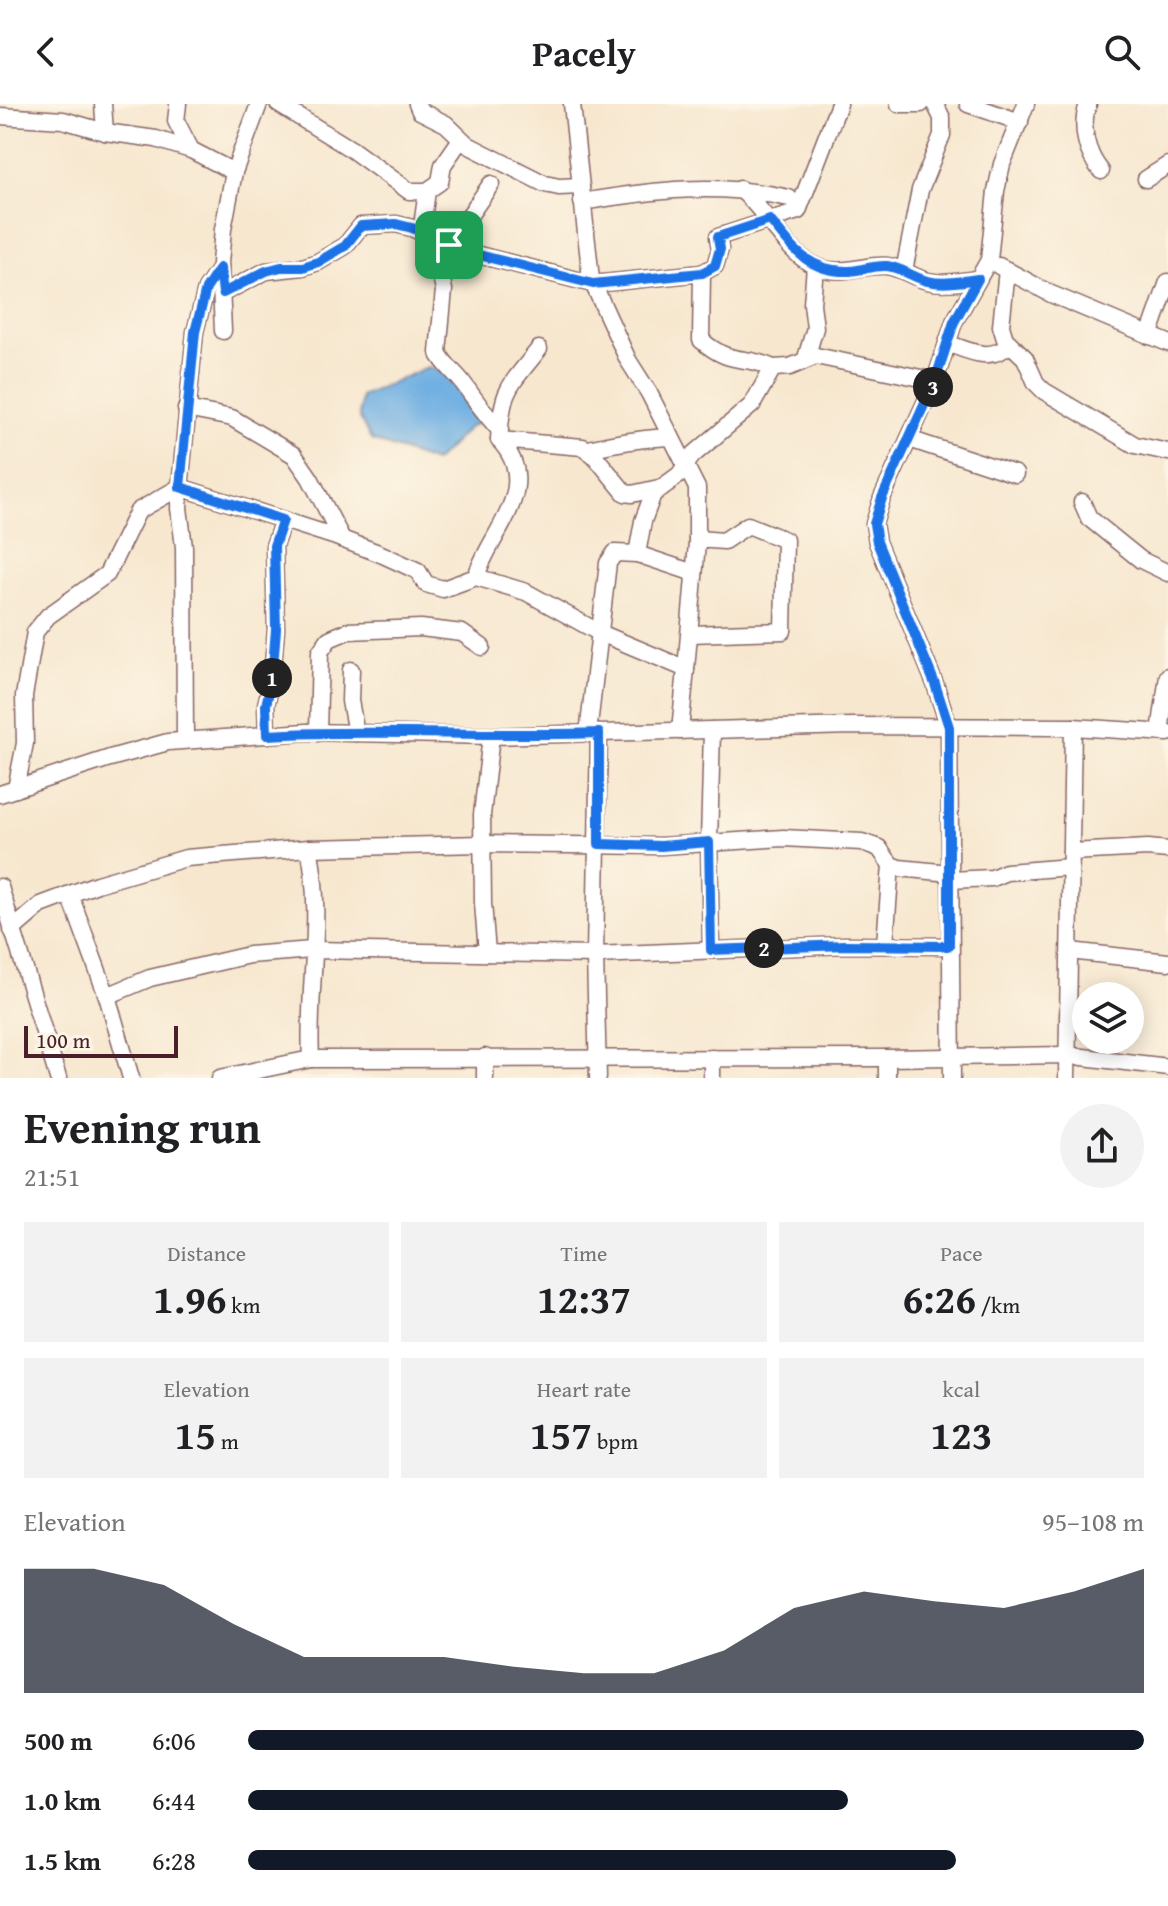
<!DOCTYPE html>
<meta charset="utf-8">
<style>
:root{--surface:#fff;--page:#f2f2f2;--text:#202124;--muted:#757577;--accent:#111827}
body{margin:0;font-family:"Gentium Book Plus",serif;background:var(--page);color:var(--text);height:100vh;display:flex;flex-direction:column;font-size:30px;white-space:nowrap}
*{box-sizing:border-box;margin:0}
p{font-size:26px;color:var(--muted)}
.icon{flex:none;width:44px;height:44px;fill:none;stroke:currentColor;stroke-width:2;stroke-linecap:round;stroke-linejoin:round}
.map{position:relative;height:974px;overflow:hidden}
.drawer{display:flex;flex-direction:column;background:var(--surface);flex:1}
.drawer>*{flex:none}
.buttons{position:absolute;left:1072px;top:878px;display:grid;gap:16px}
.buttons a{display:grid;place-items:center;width:72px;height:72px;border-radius:50%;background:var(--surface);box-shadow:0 4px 20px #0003;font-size:40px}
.scale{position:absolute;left:24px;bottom:20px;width:154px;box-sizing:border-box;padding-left:8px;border:4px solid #4a1f2b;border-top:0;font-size:22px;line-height:28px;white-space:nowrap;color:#4a1f2b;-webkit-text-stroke:6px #fcf5e5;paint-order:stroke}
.pin{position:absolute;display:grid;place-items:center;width:68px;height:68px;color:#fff;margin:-34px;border-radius:16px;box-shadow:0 4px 12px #0006}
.km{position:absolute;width:40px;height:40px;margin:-20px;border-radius:50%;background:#222;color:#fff;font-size:22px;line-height:40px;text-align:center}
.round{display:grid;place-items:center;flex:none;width:84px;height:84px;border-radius:42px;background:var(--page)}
.summary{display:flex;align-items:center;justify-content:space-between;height:136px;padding:0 24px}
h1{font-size:44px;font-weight:700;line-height:60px}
.stats{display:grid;grid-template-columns:repeat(3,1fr);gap:12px;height:136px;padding:8px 24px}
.stats div{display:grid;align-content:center;border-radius:0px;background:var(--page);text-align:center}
.stats b{font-size:40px;font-weight:700}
.stats small{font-size:22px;font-weight:400}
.stats p{font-size:22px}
.chart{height:224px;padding:16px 24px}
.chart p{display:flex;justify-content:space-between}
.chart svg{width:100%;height:144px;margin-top:8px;fill:var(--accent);opacity:.7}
ul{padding:0 24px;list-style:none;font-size:26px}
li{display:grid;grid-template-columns:128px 96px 1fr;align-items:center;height:60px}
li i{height:20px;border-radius:10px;background:var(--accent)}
header{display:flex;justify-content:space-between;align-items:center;height:104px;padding:0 24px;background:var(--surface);font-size:36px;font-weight:700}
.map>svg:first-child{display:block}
.water{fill:#6eafe2;stroke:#5c6786;stroke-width:2}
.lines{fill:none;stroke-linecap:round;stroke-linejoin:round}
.minor-casing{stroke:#876564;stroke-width:19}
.minor{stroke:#fff;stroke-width:16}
.route-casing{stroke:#fff;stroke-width:16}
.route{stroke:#1a73e8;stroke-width:10}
</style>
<header><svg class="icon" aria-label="back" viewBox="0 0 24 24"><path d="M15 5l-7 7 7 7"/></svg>Pacely<svg class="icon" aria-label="search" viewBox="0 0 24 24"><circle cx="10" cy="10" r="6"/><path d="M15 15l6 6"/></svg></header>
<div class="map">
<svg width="1168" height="974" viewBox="0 0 1168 974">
<rect width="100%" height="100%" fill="#fcf5e5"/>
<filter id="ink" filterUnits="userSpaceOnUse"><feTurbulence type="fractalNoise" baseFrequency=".0125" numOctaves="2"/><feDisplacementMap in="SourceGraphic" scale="16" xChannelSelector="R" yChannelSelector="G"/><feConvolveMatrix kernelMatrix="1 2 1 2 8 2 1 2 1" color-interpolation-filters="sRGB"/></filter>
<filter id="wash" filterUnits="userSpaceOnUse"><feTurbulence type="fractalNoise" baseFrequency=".006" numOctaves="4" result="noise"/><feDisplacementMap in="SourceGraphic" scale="32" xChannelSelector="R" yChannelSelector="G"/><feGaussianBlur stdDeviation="1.8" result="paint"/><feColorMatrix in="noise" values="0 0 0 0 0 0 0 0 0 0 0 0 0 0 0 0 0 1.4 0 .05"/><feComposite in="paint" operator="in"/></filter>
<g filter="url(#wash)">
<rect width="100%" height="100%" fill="#f7e7cf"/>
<path class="water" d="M 429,263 L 452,271 L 481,317 L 469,323 L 435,358 L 371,336 L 359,313 L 361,292 Z"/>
</g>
<g filter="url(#ink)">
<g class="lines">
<defs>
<g id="minor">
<path d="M 103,0 L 105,28"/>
<path d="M 178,0 L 176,17 L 191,46"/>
<path d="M 278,0 L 351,45 L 409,87 L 427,87 L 440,78 L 443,61 L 461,35"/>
<path d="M 417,0 L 420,7 L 446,20 L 468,41 L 545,80 L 559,83 L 581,82"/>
<path d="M 572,0 L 591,175 L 628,256 L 649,289 L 697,384 L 697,439 L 686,565"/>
<path d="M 899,0 L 921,0"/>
<path d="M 968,0 L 1020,18"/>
<path d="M 1088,0 C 1080,23 1086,49 1101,67"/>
<path d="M 0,12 L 63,16 L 105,28 L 156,35 L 191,46 L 234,68"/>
<path d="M 1146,75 L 1168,61"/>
<path d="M 740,85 C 766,106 785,147 813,161 C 838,174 863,160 887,162 C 902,164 914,174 928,177 C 944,181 962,177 978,175"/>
<path d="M 582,98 C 654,86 716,78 789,94"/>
<path d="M 421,129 L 427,87"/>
<path d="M 428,133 L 435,145 L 444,186 L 438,248 C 444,261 455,268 463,279 C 475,295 485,311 500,326"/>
<path d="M 449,141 L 491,80"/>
<path d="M 999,162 L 1051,190 L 1168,239"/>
<path d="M 1007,166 L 1001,222 L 1005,235 L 1025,254 L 1036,279 L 1044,287 L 1135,341 L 1168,348"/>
<path d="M 904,167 L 920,86 L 942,31 L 942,14 L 935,0"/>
<path d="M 702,169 L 715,162 L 720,145 L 718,133 L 798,107 L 839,0"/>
<path d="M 223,189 L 266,167 L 303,163 L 318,158 L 345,142 L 361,122 L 396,120 L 412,124 L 463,147 L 593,180 L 702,169 L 701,236 C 732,263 744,250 773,264"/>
<path d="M 223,227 L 220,159 L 223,125 L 234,68 L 259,0"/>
<path d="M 1149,232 L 1168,178"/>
<path d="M 947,239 C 969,247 991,259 1010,240"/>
<path d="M 806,254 L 815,224 L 812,200 L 815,162"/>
<path d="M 186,305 L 232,314 L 294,351 L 310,374 L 342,435"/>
<path d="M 909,335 L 1015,370"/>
<path d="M 499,336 L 583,343 L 594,351 L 625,389 L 632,390 L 659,384"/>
<path d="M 588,345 C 615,339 643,334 671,333"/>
<path d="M 1082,398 L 1089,414 L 1141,456 L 1168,469"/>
<path d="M 637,450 L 643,417 L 653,390 L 679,371 L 692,352 L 752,301 L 773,264 L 790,263 L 816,252 L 935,277"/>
<path d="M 476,473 C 489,429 544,383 499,336 C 502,285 508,284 539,245"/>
<path d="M 690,530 L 783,527 L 785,436 L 748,421 L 724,437 L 697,435"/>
<path d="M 351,566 L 350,597 L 356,629"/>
<path d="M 1160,628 L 1168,572"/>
<path d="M 318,629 L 320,548 L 329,535 L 348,527 L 421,524 L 462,529 L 482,543"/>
<path d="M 588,630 L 608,459 L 615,449 L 637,450 L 694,469"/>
<path d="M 267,631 L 266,601 L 272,575 L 276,525 L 274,442 L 283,416"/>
<path d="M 185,635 L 184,443 L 179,404 L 180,383 L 195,228 L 206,185 L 220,164"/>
<path d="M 16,685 L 25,639 L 24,592 L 35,528 L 48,512 L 107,470 L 138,407 L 180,383 L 336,433 L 381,450 L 418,467 L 426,480 L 443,485 L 476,473 L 526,488 L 598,528 L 686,565 L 680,627"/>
<path d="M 0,690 L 110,654 L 168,638 L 307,628 L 491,632 L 852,622 L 1073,623 L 1168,629"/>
<path d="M 309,744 L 483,740 L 661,742 L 783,734 L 862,738 L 879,744 L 891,761 L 899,764 L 950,769"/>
<path d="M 1071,748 L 1148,744 L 1168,746"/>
<path d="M 950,776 L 992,774 L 1006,768 L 1070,763"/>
<path d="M 0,783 L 58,974"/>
<path d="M 70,791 L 107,892 L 131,974"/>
<path d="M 12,826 L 41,801 L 97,780 L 186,754 L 309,744 C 324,812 307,885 311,955"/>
<path d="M 885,840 L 891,761"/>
<path d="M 711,846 L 709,738 L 712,626"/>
<path d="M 1070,847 L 1168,858"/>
<path d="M 487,849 L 483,799 L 482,711 L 491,632"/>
<path d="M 107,892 L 150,874 L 249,851 L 312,846 L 595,851 L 845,841 L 949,842"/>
<path d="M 485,953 L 485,974"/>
<path d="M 712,954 L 712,974"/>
<path d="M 887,954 L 887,974"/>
<path d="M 220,974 L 311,955 L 887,954 L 1066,951 L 1168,963"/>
<path d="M 598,974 L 595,851 L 599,629"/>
<path d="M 952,974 L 949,623 L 935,580 L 877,438 L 874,420 L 882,394 L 935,277 L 954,218 L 989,156 L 996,87 L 1002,60 L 1026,0"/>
<path d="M 1067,974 L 1073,623"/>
</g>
</defs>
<use href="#minor" class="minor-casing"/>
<use href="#minor" class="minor"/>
</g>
</g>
<g class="lines" filter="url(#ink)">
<defs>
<path id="route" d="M 770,116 C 793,145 810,169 850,167 C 863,166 874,161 887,162 C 902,164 914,174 928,177 C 944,181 962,177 978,175 L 954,218 L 935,277 L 882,394 L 874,420 L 877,438 L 935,580 L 949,623 L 949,842 L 845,841 L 711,846 L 709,738 L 661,742 L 599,740 L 599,629 C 488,633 378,625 267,631 L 266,601 L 272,575 L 276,525 L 274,442 L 283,416 L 180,383 L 195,228 L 206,185 L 220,164 L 223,189 L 266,167 L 281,163 L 303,163 L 318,158 L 345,142 L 361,122 L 396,120 L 412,124 L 463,147 L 593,180 L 702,169 L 715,162 L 720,145 L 718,133 Z"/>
</defs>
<use href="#route" class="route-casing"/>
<use href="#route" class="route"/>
</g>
</svg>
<div class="buttons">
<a><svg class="icon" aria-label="layers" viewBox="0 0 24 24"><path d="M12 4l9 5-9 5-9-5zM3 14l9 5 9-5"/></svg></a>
</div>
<div class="scale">100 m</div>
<div class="pin" style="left:449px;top:141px;background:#1e9e55"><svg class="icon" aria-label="arrive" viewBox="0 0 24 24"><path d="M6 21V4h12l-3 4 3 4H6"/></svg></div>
<b class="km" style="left:272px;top:574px">1</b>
<b class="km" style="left:764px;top:844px">2</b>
<b class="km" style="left:933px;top:283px">3</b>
</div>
<section class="drawer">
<div class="summary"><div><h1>Evening run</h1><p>21:51</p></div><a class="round"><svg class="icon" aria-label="share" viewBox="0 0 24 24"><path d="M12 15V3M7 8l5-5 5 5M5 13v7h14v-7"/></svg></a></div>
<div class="stats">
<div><p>Distance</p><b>1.96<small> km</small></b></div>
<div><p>Time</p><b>12:37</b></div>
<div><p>Pace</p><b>6:26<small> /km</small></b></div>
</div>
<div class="stats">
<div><p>Elevation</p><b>15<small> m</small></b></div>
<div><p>Heart rate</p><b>157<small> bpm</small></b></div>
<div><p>kcal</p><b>123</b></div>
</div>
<div class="chart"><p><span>Elevation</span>95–108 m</p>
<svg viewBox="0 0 160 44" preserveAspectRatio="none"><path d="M0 44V6L10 6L20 11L30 23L40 33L50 33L60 33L70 36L80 38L90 38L100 31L110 18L120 13L130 16L140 18L150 13L160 6V44z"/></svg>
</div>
<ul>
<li><b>500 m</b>6:06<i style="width:100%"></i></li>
<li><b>1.0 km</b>6:44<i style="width:67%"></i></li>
<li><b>1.5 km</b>6:28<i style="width:79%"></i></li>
</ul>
</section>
